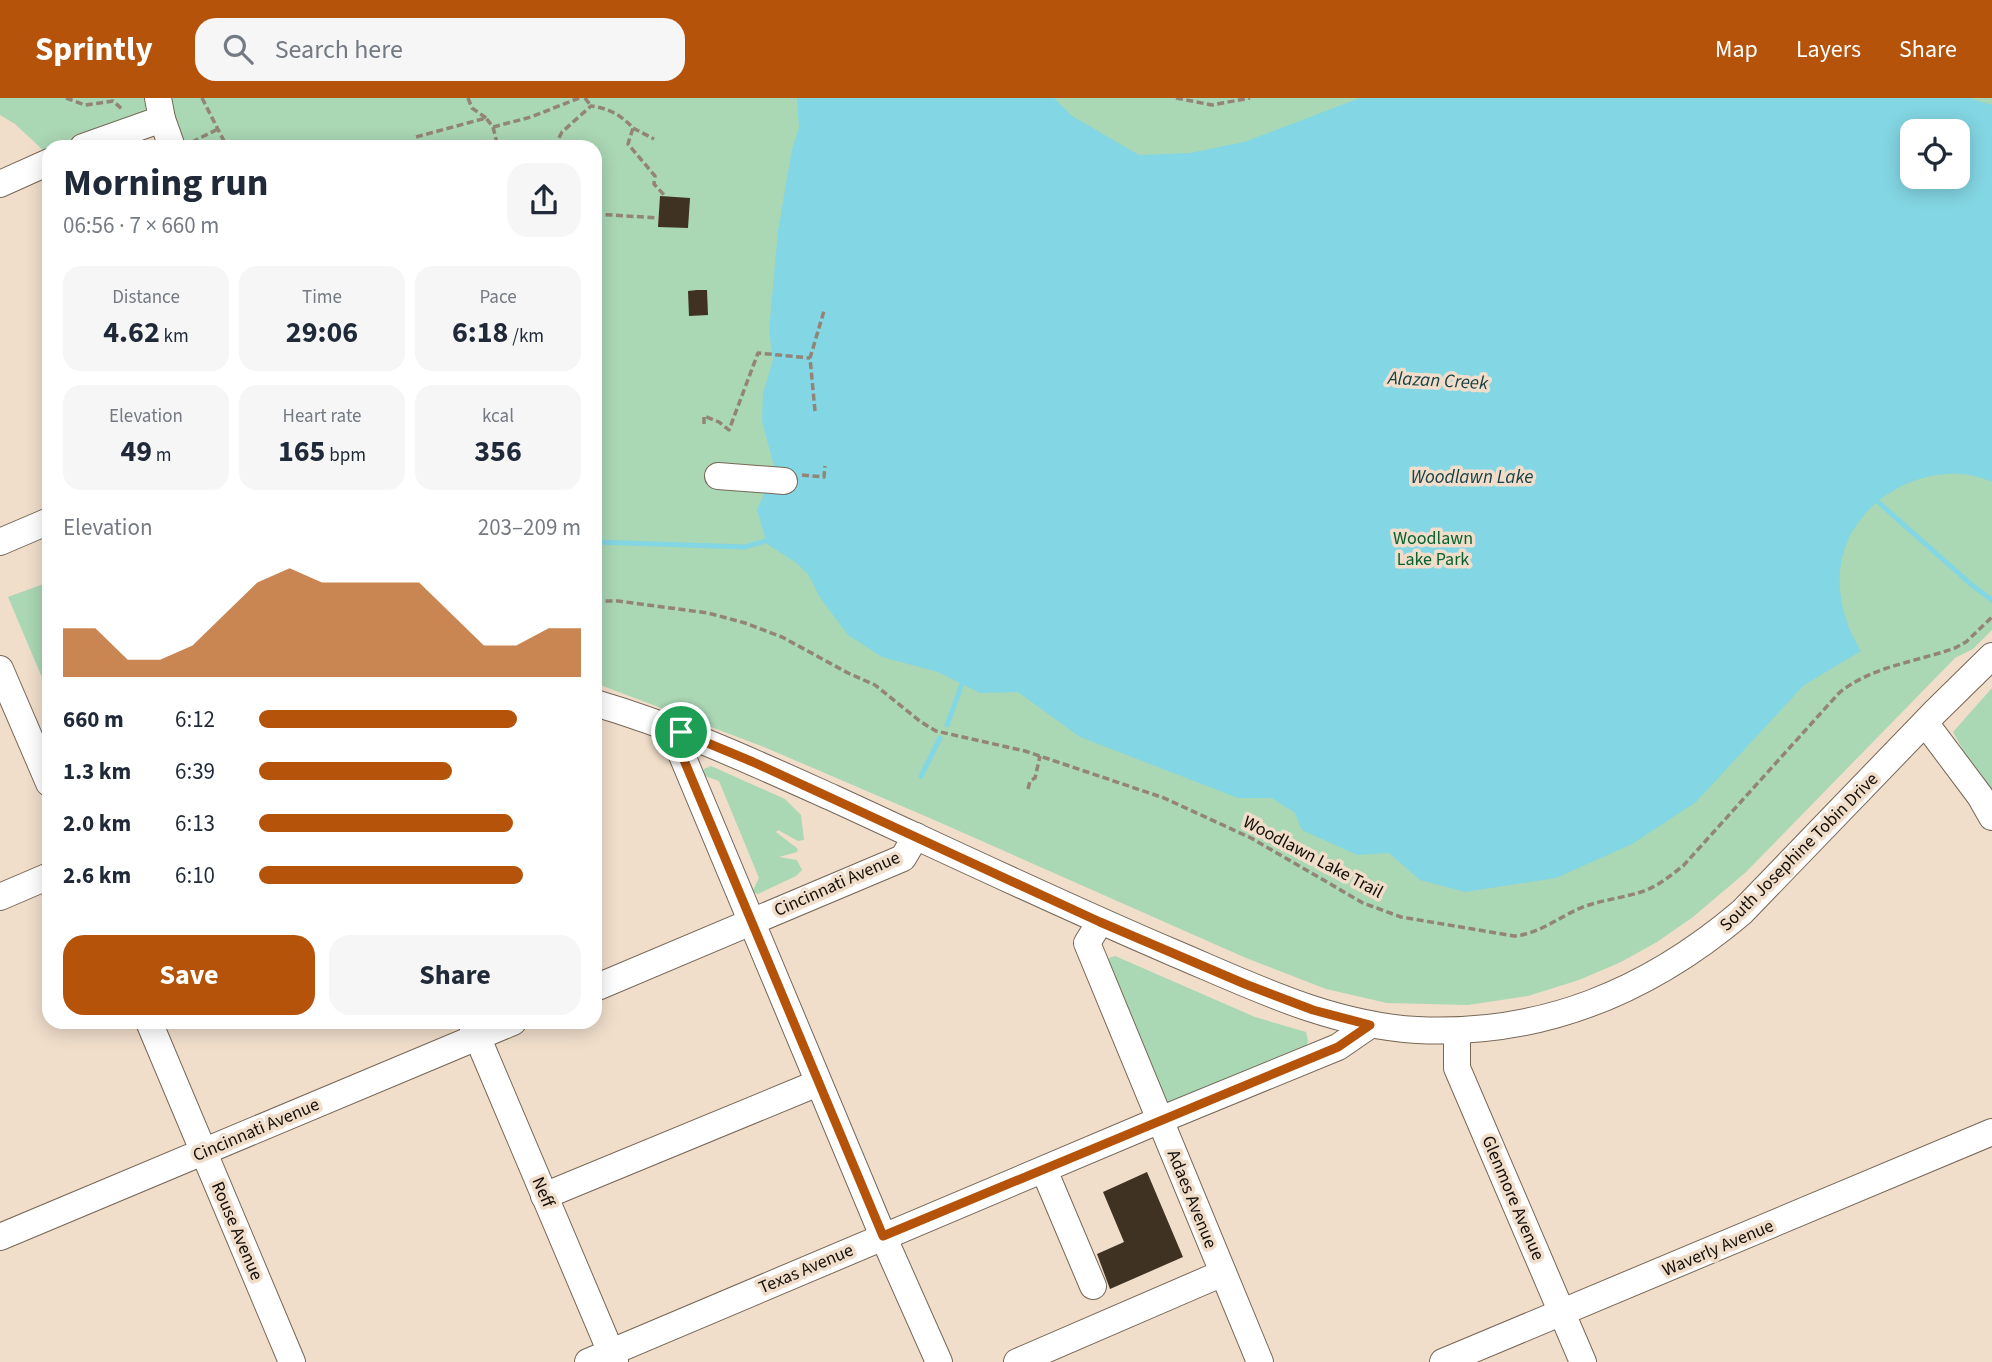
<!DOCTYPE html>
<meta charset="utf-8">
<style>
:root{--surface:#fff;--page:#f6f6f7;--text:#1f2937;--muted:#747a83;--accent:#b45309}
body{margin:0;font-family:"Source Sans 3",sans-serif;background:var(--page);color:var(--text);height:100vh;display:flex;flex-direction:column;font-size:26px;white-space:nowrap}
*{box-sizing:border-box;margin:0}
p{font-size:23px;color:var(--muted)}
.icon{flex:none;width:38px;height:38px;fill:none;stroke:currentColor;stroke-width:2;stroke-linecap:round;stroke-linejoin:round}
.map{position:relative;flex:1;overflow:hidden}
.details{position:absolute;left:42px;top:42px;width:560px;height:889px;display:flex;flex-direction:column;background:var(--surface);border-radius:21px;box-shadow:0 4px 18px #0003}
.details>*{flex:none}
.fabs{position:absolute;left:1900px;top:21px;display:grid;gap:14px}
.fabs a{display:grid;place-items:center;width:70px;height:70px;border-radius:14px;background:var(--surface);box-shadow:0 4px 18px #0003;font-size:35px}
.pin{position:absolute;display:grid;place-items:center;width:60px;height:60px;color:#fff;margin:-30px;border:4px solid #fff;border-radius:50%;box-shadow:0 2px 7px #0007}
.round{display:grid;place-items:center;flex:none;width:74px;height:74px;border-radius:21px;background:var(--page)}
.overview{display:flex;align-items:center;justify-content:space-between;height:119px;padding:0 21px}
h1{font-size:38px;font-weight:700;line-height:52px}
.metrics{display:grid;grid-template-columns:repeat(3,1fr);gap:10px;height:119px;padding:7px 21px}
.metrics div{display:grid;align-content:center;border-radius:18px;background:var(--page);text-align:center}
.metrics b{font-size:30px;font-weight:700}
.metrics small{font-size:19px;font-weight:400}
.metrics p{font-size:19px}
.chart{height:196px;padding:14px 21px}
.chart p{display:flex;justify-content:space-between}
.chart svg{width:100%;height:126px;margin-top:7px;fill:var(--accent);opacity:.7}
.cta{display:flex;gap:14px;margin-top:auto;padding:14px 21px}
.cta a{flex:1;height:80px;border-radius:21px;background:var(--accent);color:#fff;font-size:28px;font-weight:700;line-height:80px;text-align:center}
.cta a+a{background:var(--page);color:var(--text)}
ul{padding:0 21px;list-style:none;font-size:23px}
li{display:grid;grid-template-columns:112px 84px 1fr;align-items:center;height:52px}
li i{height:18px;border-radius:9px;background:var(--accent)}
header{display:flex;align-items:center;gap:42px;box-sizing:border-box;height:98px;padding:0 35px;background:var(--accent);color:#fff}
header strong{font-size:33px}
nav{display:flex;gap:38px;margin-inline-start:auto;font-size:24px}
.search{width:490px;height:63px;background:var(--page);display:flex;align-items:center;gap:18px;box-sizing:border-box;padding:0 24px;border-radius:21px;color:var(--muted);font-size:26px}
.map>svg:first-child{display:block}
.green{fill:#aad7b4;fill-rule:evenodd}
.water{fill:#83d6e3;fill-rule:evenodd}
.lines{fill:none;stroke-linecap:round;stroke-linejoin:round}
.stream{stroke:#83d6e3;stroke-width:5}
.building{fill:#403222}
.minor-casing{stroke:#776757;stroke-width:28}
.path{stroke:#928577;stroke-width:3.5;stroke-dasharray:7 3.5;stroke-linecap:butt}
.minor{stroke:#fff;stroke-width:26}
.route-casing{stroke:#fff;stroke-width:14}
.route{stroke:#b45309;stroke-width:9}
.labels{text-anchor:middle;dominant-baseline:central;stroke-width:7;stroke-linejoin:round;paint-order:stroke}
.park-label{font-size:18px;fill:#07622f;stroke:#f0decb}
.street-label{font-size:18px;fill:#150f08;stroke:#f0decb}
.water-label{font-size:19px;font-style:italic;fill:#184046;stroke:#f0decb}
</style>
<header>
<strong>Sprintly</strong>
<div class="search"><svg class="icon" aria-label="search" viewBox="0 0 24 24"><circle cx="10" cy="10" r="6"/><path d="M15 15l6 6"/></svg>Search here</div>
<nav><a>Map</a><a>Layers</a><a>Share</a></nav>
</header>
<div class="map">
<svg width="1992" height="1264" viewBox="0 0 1992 1264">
<rect width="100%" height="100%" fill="#f0decb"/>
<g class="green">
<path d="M 0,0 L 1992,0 L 1992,532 L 1973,551 L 1955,560 L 1746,774 L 1693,819 L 1657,844 L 1621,864 L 1579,882 L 1528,898 L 1468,907 L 1387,905 L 1326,891 L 1246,860 L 932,721 L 764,649 L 595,585 L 595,49 L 187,49 L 173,17 L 91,34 L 54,49 L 49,49 L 44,53 L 15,26 L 0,17 ZM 1913,33 L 1958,33 L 1958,79 L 1913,79 Z"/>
<path d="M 49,484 L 49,596 L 8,499 Z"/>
<path d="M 1992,590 L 1992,703 L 1953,634 Z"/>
<path d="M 711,668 L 785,701 L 801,717 L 804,742 L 798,743 L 778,732 L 776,734 L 798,751 L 797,754 L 779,759 L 797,762 L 802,772 L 796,778 L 758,796 L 752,794 L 759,780 L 719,683 L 702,677 L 704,671 Z"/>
<path d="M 1115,858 L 1255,919 L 1306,934 L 1308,943 L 1306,949 L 1168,1007 L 1163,1005 L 1106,866 L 1109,860 Z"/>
</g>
<path class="water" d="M 797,0 L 1054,0 L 1072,18 L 1139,57 L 1190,55 L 1244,44 L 1360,0 L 1969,0 L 1992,7 L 1992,384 C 1932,357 1852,400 1841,465 C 1836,496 1845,527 1861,553 L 1804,587 L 1696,704 L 1632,746 L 1556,780 L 1465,794 L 1420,782 L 1389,755 L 1357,757 L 1302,732 L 1295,715 L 1272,700 L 1238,700 L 1080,639 L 1018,594 L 980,595 L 938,574 L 882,559 L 848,537 L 821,501 L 808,476 L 795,464 L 767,446 L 757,412 L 775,372 L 762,323 L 763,295 L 773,262 L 769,232 L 778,133 L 792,51 L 799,30 ZM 1913,33 L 1958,33 L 1958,79 L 1913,79 Z"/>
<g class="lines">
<g class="stream">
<path d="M 1878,404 L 1973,488 L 1992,502"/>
<path d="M 595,444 L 745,449 L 772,441"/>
<path d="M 947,627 L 962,586"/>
<path d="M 921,678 L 940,640"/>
</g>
</g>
<g class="building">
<path d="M 660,98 L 690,100 L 688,130 L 658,129 Z"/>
<path d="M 697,192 L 707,192 L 708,217 L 689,218 L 688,193 Z"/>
<path d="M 1147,1074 L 1183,1159 L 1110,1191 L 1097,1156 L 1124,1144 L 1103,1094 Z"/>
</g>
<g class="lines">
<defs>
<g id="minor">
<path d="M 158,0 L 162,21 L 172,49"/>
<path d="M 83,49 L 162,21"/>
<path d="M 0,86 L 49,64"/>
<path d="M 718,378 L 784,383"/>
<path d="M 0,444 L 49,423"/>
<path d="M 0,571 L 49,685"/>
<path d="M 595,605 C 677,629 755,665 833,700 C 946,752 1059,806 1174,855 C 1252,888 1330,927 1417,932 C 1542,938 1648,894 1742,814 L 1935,614 L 1992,558"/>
<path d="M 1926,626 L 1980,698 L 1992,719"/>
<path d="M 681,634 L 681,655 L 883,1138 L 939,1264"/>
<path d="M 0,799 L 49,778"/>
<path d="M 1100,824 L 1087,845 L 1260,1264"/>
<path d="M 595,890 L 903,760 L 916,738"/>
<path d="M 149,924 L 292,1264"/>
<path d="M 471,924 L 615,1264"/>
<path d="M 1457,933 L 1457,970 L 1583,1264"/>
<path d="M 1044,1072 L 1093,1188"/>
<path d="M 544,1098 L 818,985"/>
<path d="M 0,1139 L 513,924"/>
<path d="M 588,1264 L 1160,1022 L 1338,949 L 1370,927"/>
<path d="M 1017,1264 L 1223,1175"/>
<path d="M 1443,1264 L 1992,1034"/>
</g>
</defs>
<use href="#minor" class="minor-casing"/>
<g class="path">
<path d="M 66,0 L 85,7 L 113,3 L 123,12"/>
<path d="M 202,0 L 227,49"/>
<path d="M 468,0 L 472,10 L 486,20"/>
<path d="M 585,0 L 591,8"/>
<path d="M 1176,0 L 1212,7 L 1250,0"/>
<path d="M 493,29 L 498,49"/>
<path d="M 633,30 L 654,41"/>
<path d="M 192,44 L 218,31"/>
<path d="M 419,49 L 416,39 L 486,20 L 493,29 L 531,19 L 579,0"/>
<path d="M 554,49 L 562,34 L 591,8 C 608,10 621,17 633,30 L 628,46 L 655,78 L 654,86 L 666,99"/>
<path d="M 595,116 L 659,120"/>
<path d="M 815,313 L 810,260 L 824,213"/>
<path d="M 704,326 L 704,318 L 719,324 L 729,332 L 758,255 L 810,260"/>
<path d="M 802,377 L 824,379 L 825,368"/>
<path d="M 595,503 L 618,503 L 708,515 L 745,525 L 782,539 L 848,575 L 875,587 L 921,624 L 936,633 L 1025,653 L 1164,700 L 1251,740 L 1363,805 L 1401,819 L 1514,838 C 1540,836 1560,818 1583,809 C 1602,802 1622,800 1641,794 C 1657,789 1670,778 1683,768 L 1839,595 C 1872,568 1916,564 1955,550 L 1966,544 L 1992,519"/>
<path d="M 1028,691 L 1030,683 L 1035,680 L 1040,658"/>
</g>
<use href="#minor" class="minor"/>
</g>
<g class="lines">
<defs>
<path id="route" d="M 681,634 L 753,664 L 1100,824 L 1245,886 L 1313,912 L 1370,927 L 1338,949 L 883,1138 L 681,655 Z"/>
</defs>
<use href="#route" class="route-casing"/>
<use href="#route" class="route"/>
</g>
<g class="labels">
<g class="park-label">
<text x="1433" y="440">Woodlawn<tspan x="1433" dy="21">Lake Park</tspan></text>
</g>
<g class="street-label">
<text transform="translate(1799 754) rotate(-45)">South Josephine Tobin Drive</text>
<text transform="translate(1313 759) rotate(28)">Woodlawn Lake Trail</text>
<text transform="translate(837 786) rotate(-24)">Cincinnati Avenue</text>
<text transform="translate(256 1032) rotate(-23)">Cincinnati Avenue</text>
<text transform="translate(543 1094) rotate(67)">Neff</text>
<text transform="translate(1513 1100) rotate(67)">Glenmore Avenue</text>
<text transform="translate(1192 1101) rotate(68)">Adaes Avenue</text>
<text transform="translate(237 1133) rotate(67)">Rouse Avenue</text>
<text transform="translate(1718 1150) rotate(-23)">Waverly Avenue</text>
<text transform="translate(806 1171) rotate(-23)">Texas Avenue</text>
</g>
<g class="water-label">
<text transform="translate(1438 283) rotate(3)">Alazan Creek</text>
<text x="1472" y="379">Woodlawn Lake</text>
</g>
</g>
</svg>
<div class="fabs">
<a><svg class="icon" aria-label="locate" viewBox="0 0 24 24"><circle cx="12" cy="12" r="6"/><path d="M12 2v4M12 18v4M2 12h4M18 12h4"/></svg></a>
</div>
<div class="pin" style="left:681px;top:634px;background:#1e9e55"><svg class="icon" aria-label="arrive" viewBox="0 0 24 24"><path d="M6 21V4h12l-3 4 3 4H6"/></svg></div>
<section class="details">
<div class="overview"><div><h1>Morning run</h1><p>06:56 · 7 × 660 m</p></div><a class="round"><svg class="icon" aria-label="share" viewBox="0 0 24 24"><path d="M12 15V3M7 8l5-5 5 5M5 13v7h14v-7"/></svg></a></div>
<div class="metrics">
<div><p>Distance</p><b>4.62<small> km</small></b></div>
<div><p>Time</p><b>29:06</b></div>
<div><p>Pace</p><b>6:18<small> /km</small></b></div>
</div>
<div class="metrics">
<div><p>Elevation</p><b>49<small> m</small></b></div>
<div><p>Heart rate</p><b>165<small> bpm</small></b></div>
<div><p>kcal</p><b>356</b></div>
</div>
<div class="chart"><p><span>Elevation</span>203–209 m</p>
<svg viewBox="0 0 160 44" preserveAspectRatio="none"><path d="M0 44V27L10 27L20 38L30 38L40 33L50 22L60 11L70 6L80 11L90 11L100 11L110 11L120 22L130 33L140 33L150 27L160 27V44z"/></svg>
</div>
<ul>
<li><b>660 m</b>6:12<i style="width:80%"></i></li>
<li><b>1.3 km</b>6:39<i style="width:60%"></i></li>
<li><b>2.0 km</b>6:13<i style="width:79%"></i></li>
<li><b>2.6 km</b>6:10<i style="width:82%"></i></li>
</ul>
<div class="cta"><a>Save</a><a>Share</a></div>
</section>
</div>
